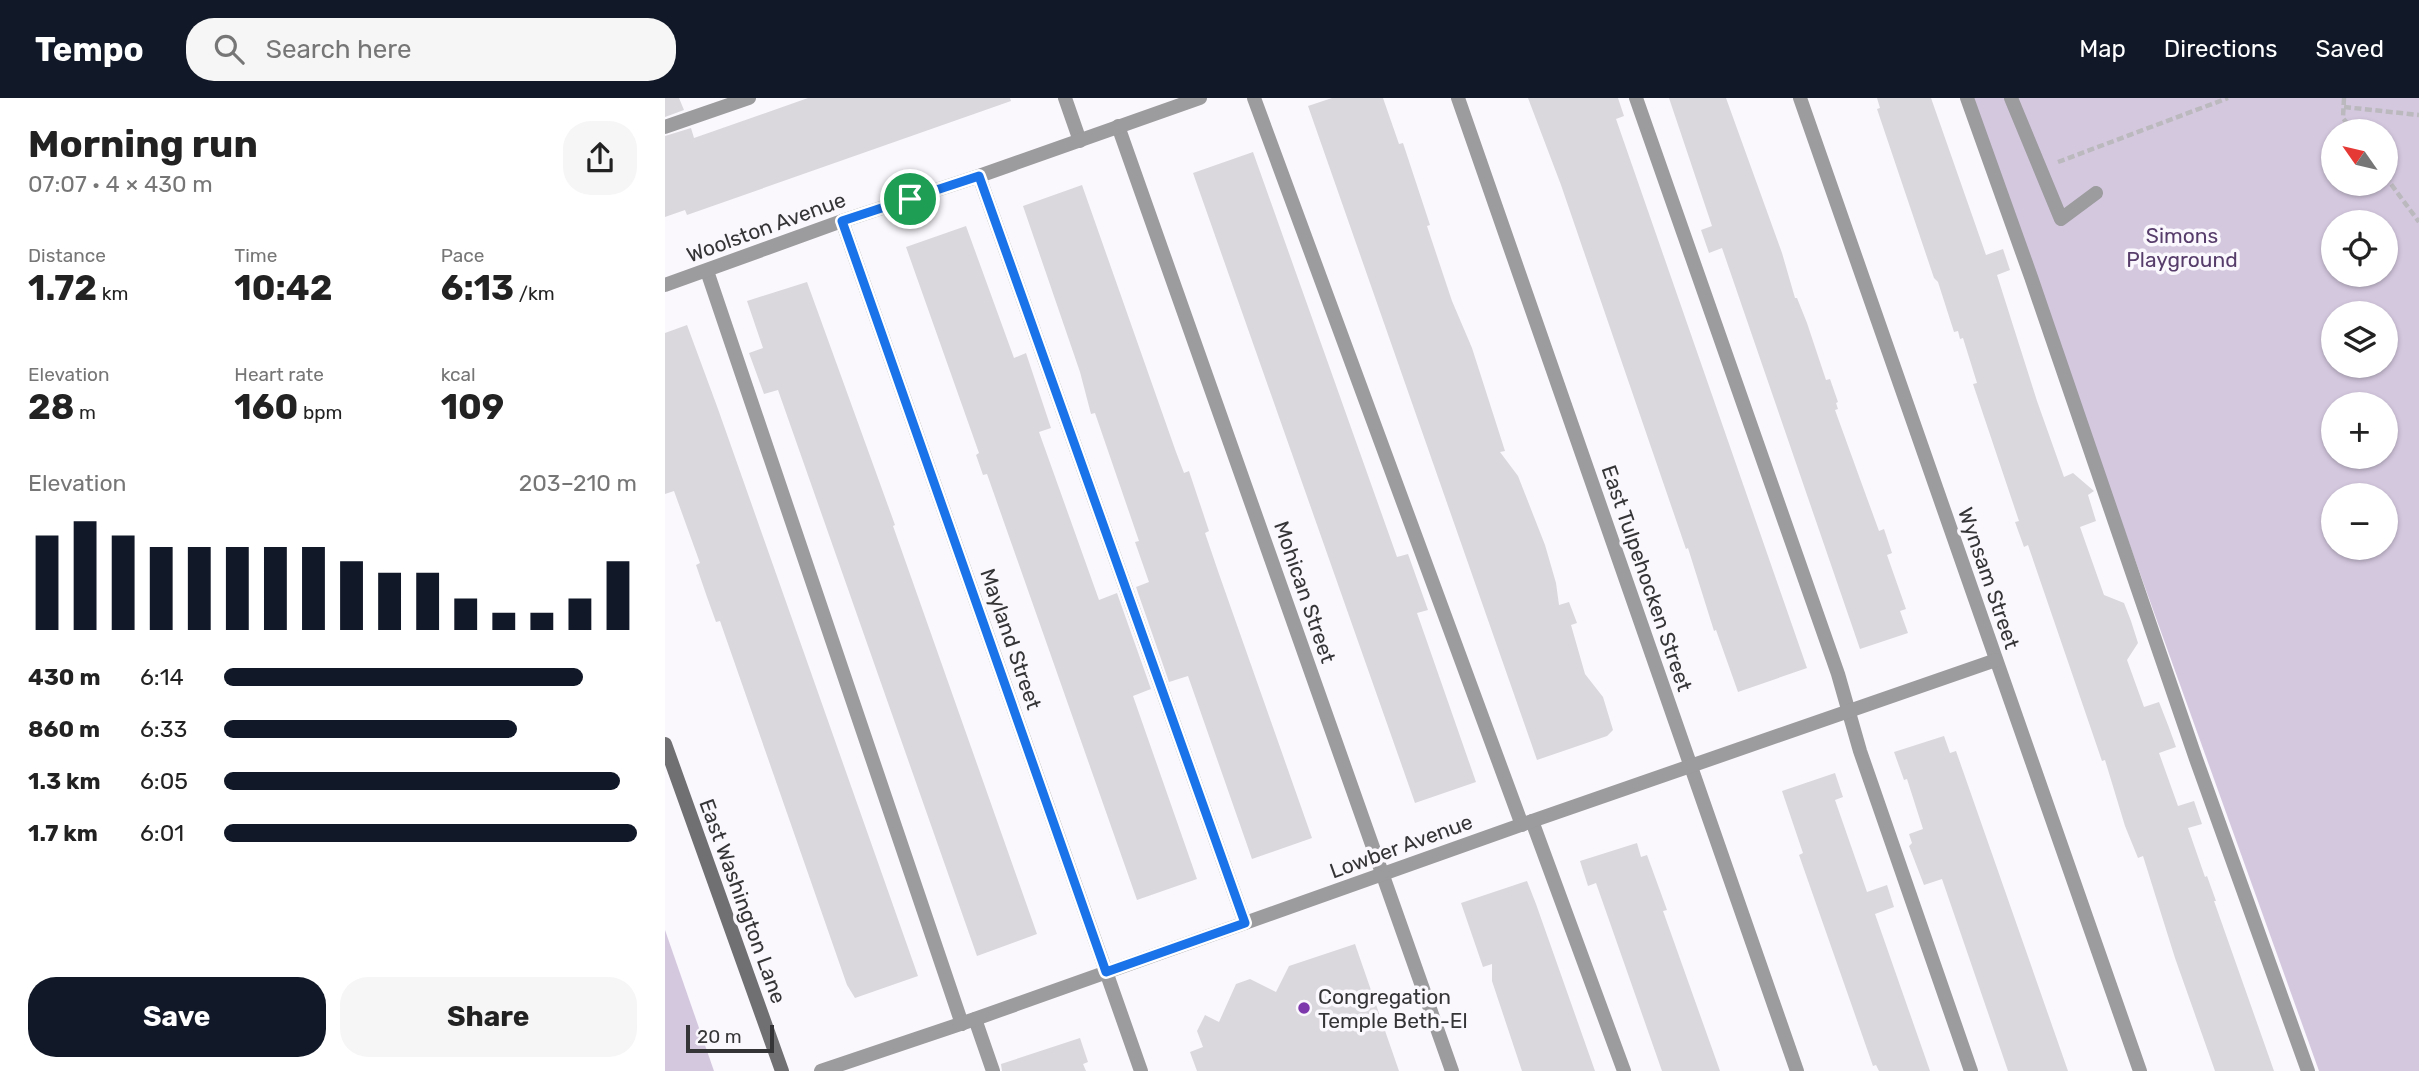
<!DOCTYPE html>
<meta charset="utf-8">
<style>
:root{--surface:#fff;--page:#f6f6f6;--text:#222;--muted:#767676;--accent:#111827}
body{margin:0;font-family:Rubik,sans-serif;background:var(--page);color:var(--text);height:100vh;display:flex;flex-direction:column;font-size:26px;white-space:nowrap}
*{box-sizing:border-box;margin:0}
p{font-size:23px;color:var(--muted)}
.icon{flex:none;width:38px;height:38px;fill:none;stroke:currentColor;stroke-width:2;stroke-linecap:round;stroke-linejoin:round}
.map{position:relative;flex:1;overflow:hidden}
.side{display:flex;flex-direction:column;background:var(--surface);width:665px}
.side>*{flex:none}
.needle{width:46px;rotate:304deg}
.tools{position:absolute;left:1656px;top:21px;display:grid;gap:14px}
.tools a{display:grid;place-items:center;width:77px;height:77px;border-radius:50%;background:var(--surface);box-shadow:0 2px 5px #0004;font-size:35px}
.scale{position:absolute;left:21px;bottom:18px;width:88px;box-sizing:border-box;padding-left:7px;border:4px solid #353436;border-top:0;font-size:19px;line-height:24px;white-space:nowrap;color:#353436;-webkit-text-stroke:5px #fbf8fd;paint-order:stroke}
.pin{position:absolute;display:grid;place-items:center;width:60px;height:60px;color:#fff;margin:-30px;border:4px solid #fff;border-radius:50%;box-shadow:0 2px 7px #0007}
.round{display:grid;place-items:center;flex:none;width:74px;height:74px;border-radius:28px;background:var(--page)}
.headline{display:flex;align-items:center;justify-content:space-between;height:119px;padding:0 28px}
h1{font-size:38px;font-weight:700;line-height:52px}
.stats{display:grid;grid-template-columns:repeat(3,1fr);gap:10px;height:119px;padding:7px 28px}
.stats div{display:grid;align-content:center}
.stats b{font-size:35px;font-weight:700}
.stats small{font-size:19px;font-weight:400}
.stats p{font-size:19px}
.chart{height:196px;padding:14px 28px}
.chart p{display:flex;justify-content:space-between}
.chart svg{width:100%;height:126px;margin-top:7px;stroke:var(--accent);stroke-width:6}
.action{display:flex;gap:14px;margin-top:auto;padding:14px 28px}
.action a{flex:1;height:80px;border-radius:28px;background:var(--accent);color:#fff;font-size:28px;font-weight:700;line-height:80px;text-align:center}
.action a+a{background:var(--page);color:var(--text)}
ul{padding:0 28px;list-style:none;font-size:23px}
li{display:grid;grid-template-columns:112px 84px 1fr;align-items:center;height:52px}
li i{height:18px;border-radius:9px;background:var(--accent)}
header{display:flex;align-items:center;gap:42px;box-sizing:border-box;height:98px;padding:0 35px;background:var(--accent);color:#fff}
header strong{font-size:33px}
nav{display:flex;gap:38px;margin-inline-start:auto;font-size:24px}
.search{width:490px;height:63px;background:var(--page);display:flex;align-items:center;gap:18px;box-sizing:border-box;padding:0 24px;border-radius:28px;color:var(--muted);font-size:26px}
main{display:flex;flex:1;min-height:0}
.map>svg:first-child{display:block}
.green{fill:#d4c8df;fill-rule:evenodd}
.building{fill:#dad7dd}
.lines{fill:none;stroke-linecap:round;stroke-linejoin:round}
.path{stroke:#bbb9bd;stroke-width:4.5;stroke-dasharray:7 3.5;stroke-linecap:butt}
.lane{stroke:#9c9b9d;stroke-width:14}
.street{stroke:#9c9b9d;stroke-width:14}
.secondary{stroke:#706f72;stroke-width:14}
.route-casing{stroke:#fff;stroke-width:14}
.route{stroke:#1a73e8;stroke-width:9}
.poi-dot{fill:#7d38ab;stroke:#fbf8fd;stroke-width:2.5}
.labels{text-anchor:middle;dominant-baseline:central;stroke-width:7;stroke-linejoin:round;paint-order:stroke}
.street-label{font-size:21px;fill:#353436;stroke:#fbf8fd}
.park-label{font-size:21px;fill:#563c6a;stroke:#fbf8fd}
.poi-label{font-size:21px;fill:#353436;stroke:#fbf8fd;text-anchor:start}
</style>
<header>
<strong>Tempo</strong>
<div class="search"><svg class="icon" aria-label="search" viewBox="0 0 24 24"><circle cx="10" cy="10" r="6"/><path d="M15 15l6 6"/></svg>Search here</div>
<nav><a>Map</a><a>Directions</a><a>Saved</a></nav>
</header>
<main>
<section class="side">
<div class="headline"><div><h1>Morning run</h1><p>07:07 · 4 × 430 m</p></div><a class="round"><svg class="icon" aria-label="share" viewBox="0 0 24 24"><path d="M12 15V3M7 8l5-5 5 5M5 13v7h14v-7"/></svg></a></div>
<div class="stats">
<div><p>Distance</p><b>1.72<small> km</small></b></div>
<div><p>Time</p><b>10:42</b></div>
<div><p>Pace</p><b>6:13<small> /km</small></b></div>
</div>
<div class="stats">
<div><p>Elevation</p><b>28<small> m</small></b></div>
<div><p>Heart rate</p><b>160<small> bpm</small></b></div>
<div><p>kcal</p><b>109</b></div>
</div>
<div class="chart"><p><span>Elevation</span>203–210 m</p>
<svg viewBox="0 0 160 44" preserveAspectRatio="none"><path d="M5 44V11M15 44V6M25 44V11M35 44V15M45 44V15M55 44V15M65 44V15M75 44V15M85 44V20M95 44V24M105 44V24M115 44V33M125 44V38M135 44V38M145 44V33M155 44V20"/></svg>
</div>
<ul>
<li><b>430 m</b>6:14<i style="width:87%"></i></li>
<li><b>860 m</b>6:33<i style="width:71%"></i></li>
<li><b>1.3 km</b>6:05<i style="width:96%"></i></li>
<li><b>1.7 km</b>6:01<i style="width:100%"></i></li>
</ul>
<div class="action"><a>Save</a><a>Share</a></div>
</section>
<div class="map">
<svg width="1754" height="973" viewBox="0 0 1754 973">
<rect width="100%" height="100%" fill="#fbf8fd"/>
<g class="green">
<path d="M 1304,0 L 1754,0 L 1754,973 L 1654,973 ZM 1668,33 L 1720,33 L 1720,86 L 1668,86 ZM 1668,124 L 1720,124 L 1720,177 L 1668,177 ZM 1668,215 L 1720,215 L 1720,268 L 1668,268 ZM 1668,306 L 1720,306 L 1720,359 L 1668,359 ZM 1668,397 L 1720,397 L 1720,450 L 1668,450 Z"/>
<path d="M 0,832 L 49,973 L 0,973 Z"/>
</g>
<g class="building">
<path d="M 0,0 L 14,0 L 19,12 L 0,19 Z"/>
<path d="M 143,0 L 345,0 L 346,3 L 22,117 L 20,112 L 0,119 L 0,38 L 26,30 L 29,40 Z"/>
<path d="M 667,0 L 718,0 L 734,46 L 738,45 L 765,127 L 762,128 L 787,203 L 807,250 L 840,353 L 835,354 L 853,378 L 880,447 L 891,485 L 894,507 L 904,504 L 912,525 L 906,527 L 920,576 L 938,599 L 948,632 L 942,638 L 872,662 L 643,8 Z"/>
<path d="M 863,0 L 953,0 L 959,18 L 951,21 L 1142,570 L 1073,594 L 1051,532 L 1049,533 L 1023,450 L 1021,451 L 896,87 Z"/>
<path d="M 1004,0 L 1061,0 L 1117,155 L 1130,200 L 1132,200 L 1142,225 L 1161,282 L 1165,281 L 1173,304 L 1171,305 L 1173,311 L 1170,312 L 1195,381 L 1214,433 L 1219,431 L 1227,455 L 1222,457 L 1241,511 L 1235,513 L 1243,535 L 1195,551 L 1057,150 L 1044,155 L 1036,132 L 1047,128 Z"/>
<path d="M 1212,0 L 1266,0 L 1321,157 L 1338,151 L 1345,172 L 1332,177 L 1372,303 L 1399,379 L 1408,375 L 1429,393 L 1423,397 L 1431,423 L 1415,429 L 1439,497 L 1459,505 L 1466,523 L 1473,545 L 1462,562 L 1479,609 L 1494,604 L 1503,627 L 1511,649 L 1494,655 L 1513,708 L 1529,703 L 1537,726 L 1523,730 L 1540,779 L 1542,778 L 1551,803 L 1549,803 L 1609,973 L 1550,973 L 1510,860 L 1478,758 L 1473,760 L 1460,728 L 1440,662 L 1437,663 L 1363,447 L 1359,449 L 1350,424 L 1354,423 L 1308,286 L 1312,285 L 1298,240 L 1295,241 L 1293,233 L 1289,234 L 1273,184 L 1269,180 L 1212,11 L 1215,10 Z"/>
<path d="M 588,54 L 732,459 L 743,456 L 763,512 L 752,515 L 811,684 L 750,705 L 528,75 Z"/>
<path d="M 417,87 L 511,354 L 519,375 L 524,373 L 544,433 L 540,435 L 554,476 L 647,740 L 587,761 L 523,578 L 504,584 L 471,489 L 484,484 L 470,444 L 474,443 L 430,315 L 426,316 L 415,274 L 358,108 Z"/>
<path d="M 301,128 L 349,260 L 361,255 L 386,330 L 374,334 L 434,502 L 452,495 L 486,591 L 468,598 L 532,781 L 472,802 L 322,376 L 318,377 L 311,357 L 314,355 L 241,149 Z"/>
<path d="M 142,184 L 230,427 L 228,428 L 372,836 L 312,858 L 113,292 L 99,296 L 84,255 L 98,250 L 82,203 Z"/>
<path d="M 22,227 L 53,311 L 253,878 L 190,900 L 182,887 L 55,523 L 51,524 L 42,499 L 31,467 L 35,465 L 9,393 L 0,396 L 0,235 Z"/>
<path d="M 1279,638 L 1285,655 L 1291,653 L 1403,973 L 1343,973 L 1277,781 L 1259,787 L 1244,748 L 1247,745 L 1244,736 L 1258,731 L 1242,681 L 1239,682 L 1229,654 Z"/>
<path d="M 1170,675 L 1178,699 L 1170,702 L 1202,794 L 1222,787 L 1229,809 L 1210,816 L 1265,973 L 1214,973 L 1211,967 L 1208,968 L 1134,757 L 1138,755 L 1117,693 Z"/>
<path d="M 972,745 L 976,759 L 982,757 L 1002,812 L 998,813 L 1055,973 L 997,973 L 931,785 L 923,788 L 915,763 Z"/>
<path d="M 862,783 L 871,806 L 930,973 L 857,973 L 827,883 L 827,866 L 818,869 L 796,805 Z"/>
<path d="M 690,846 L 734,973 L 532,973 L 525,954 L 538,949 L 532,933 L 540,917 L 554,924 L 571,886 L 585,881 L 611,894 L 624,868 Z"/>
<path d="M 415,940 L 423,964 L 418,966 L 421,973 L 337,973 L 336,966 Z"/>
</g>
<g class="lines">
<g class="path">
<path d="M 1679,0 L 1678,20 L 1688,33"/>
<path d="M 1679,9 L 1754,17"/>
<path d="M 1393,64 L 1563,0"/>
<path d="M 1720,78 L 1754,124"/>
</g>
<g class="lane">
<path d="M 589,0 L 857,727"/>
<path d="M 971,0 L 1173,576 L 1195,653 L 1306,973"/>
<path d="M 1302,0 L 1366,179 L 1531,661 L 1643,973"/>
<path d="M 1346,0 L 1396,121 L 1431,95"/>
<path d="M 0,29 L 84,0"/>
<path d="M 314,78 L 580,825"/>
<path d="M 42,173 L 297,926"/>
<path d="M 867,723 L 959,973"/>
<path d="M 310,921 L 328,973"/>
</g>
<g class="street">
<path d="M 400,0 L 415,43"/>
<path d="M 793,0 L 1132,973"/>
<path d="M 1135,0 L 1475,973"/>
<path d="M 453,28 L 787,973"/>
<path d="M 177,123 L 476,973"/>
<path d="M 0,187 L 177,123 L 314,78 L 535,0"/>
<path d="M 156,973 L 310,921 L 867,723 L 1331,562"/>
</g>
<path class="secondary" d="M 0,646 L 117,973"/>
</g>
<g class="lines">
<defs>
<path id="route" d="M 314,78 L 580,825 L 441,874 L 177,123 Z"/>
</defs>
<use href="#route" class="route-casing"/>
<use href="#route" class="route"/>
</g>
<circle class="poi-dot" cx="639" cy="910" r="7"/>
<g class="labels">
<g class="street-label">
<text transform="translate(101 129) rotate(-20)">Woolston Avenue</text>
<text transform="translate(982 480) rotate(71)">East Tulpehocken Street</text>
<text transform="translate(1324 480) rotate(71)">Wynsam Street</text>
<text transform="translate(640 494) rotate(71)">Mohican Street</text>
<text transform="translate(346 541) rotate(71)">Mayland Street</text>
<text transform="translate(736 748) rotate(-20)">Lowber Avenue</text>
<text transform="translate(78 803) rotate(70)">East Washington Lane</text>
</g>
<g class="park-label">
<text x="1517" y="137">Simons<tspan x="1517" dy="24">Playground</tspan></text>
</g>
<g class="poi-label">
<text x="653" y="898">Congregation<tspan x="653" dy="24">Temple Beth-El</tspan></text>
</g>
</g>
</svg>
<div class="tools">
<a><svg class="needle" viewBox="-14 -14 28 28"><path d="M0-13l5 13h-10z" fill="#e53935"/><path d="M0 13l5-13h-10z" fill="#767676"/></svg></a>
<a><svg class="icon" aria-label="locate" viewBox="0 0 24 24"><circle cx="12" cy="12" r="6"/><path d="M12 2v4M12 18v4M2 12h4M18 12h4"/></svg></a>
<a><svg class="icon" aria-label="layers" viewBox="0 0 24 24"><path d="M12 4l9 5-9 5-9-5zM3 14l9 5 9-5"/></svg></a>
<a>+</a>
<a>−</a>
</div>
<div class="scale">20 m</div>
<div class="pin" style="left:245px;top:101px;background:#1e9e55"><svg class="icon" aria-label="arrive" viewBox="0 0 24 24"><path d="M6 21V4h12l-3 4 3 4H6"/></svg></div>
</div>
</main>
